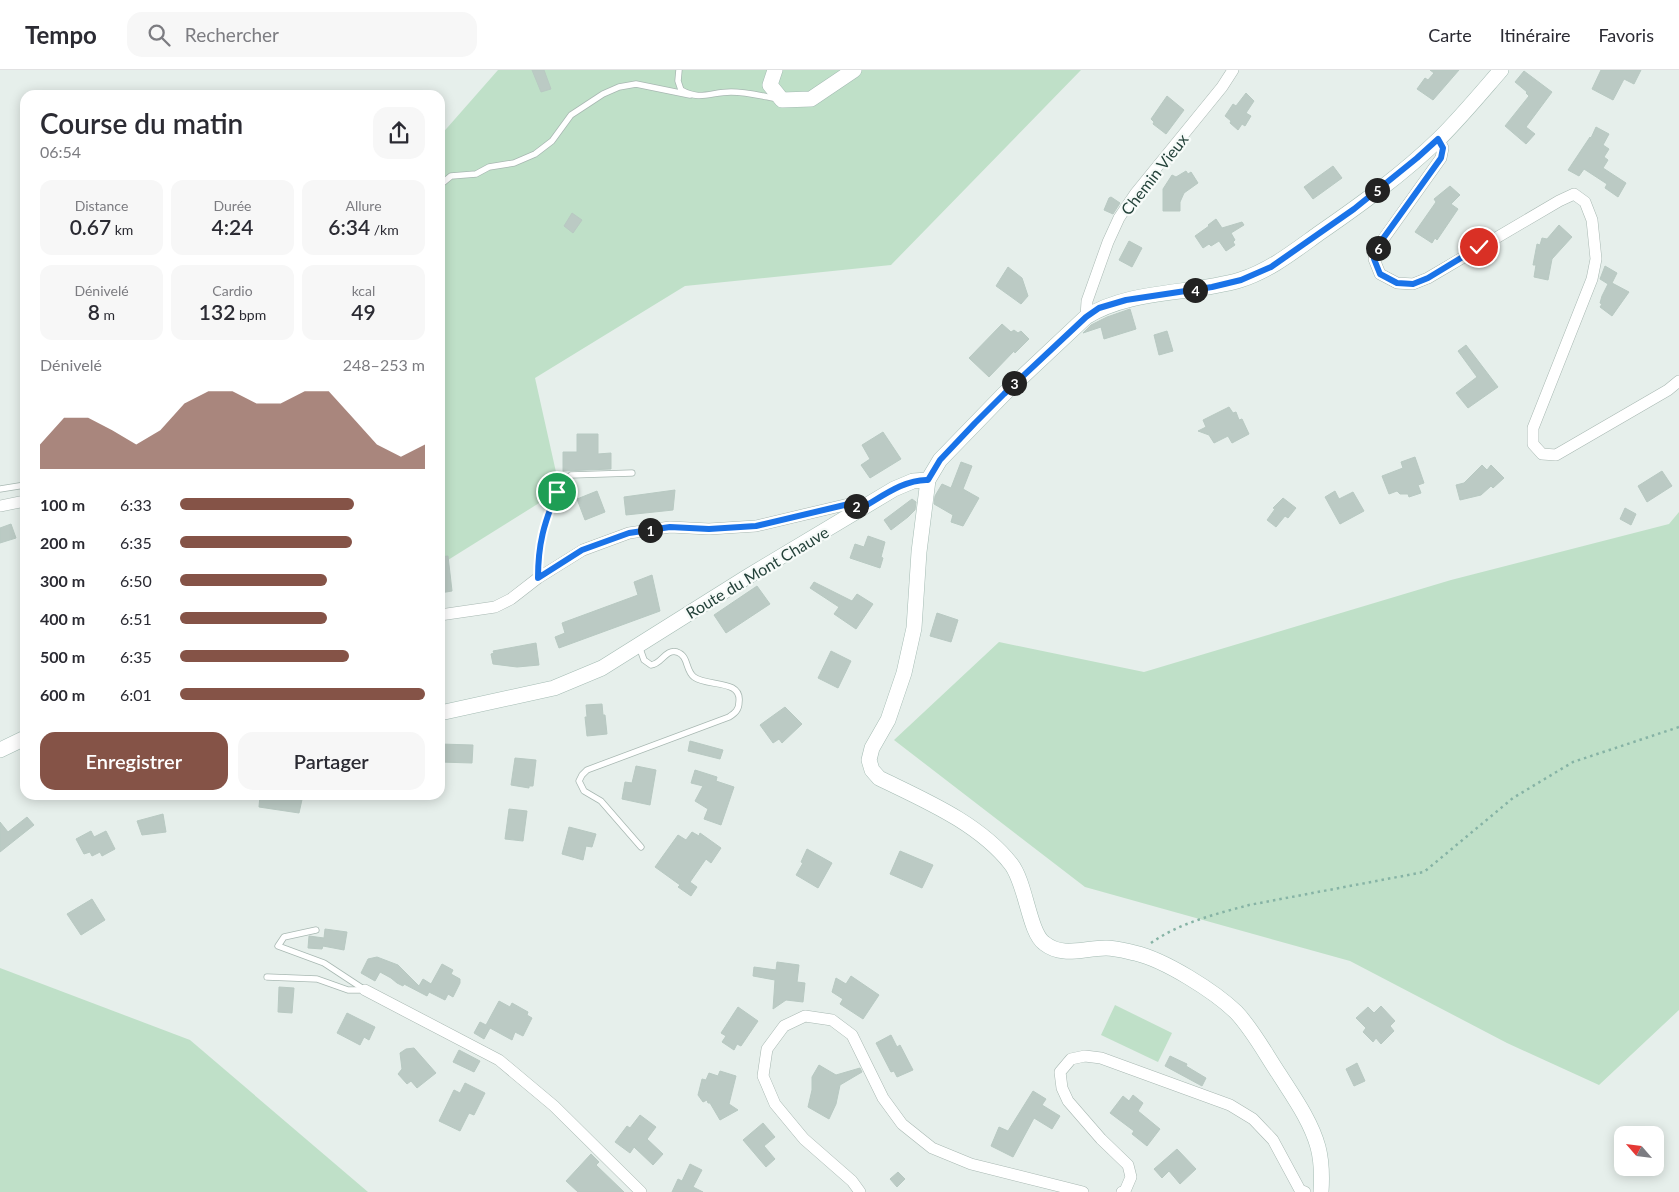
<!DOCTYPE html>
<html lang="fr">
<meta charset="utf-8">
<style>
:root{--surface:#fff;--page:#f7f7f7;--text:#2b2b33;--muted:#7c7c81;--line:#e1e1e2;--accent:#855347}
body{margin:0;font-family:Lato,sans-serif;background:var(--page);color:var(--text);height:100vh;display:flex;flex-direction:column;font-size:19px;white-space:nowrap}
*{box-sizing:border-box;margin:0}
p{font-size:16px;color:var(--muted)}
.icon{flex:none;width:28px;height:28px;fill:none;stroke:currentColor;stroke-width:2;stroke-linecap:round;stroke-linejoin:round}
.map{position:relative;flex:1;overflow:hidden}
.details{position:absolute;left:20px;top:20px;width:425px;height:710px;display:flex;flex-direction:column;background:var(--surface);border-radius:15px;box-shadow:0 2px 12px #0003}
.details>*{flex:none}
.needle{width:32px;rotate:298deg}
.controls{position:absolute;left:1614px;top:1056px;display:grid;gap:10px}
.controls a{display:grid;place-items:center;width:50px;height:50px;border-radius:10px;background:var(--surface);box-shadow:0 2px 12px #0003;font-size:25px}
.pin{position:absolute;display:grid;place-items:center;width:42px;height:42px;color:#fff;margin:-21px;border:2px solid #fff;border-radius:50%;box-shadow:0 1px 5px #0007}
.km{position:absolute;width:25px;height:25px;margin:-12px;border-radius:50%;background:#222;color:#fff;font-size:14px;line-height:25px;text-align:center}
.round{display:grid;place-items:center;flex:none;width:52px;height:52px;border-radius:15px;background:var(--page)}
.head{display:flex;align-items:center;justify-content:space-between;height:85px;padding:0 20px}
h1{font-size:28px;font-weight:600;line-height:38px}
.figures{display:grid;grid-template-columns:repeat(3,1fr);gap:8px;height:85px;padding:5px 20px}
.figures div{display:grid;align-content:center;border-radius:12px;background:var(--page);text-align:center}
.figures b{font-size:21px;font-weight:600}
.figures small{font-size:14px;font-weight:400}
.figures p{font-size:14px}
.chart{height:140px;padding:10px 20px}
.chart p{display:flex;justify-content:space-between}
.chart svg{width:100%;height:90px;margin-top:5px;fill:var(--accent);opacity:.7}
.action{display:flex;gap:10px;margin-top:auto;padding:10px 20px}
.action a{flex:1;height:58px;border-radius:15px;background:var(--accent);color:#fff;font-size:20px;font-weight:600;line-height:58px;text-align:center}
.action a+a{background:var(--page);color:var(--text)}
ul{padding:0 20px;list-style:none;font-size:16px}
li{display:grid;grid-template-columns:80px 60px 1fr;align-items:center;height:38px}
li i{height:12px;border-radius:6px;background:var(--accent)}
header{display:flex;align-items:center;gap:30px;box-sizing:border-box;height:70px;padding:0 25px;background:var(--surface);border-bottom:1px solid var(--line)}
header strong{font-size:24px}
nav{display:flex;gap:28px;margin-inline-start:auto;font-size:18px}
.search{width:350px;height:45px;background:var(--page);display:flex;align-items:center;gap:12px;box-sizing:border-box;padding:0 18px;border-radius:15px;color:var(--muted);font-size:19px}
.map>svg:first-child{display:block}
.green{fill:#bfe0c8}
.building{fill:#bbcac4;stroke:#b8c9c2}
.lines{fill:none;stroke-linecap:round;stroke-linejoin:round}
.lane-casing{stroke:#a8b8b2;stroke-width:7}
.street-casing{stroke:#a8b8b2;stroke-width:12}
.secondary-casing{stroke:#a4bbb3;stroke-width:16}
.path{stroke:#86b3a5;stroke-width:2.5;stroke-dasharray:2.5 4;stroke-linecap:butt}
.lane{stroke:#fff;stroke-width:5.5}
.street{stroke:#fff;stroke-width:11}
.secondary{stroke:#fff;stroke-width:15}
.route-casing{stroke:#fff;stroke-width:10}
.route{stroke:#1a73e8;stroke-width:6}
.labels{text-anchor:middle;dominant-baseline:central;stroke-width:4.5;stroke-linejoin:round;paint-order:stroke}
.street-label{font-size:16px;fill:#24423a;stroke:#f7fbf9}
</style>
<header>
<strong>Tempo</strong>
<div class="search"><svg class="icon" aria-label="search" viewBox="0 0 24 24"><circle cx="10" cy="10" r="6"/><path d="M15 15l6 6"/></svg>Rechercher</div>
<nav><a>Carte</a><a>Itinéraire</a><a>Favoris</a></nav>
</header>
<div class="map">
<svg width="1679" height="1122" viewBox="0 0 1679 1122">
<rect width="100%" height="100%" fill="#e6efeb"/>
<g class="green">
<path d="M 498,0 L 1081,0 L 891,195 L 685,216 L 535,308 L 560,420 L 448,490 L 440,480 L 440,66 Z"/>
<path d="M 1679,442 L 1679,940 L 1599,1015 L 1507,973 L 1350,891 L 1085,817 L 894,670 L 999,572 L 1144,602 L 1451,510 L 1669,454 Z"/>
<path d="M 0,898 L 190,970 L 368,1122 L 0,1122 Z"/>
<path d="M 1115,935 L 1172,963 L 1158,992 L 1101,965 Z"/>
</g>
<g class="building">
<path d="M 532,0 L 544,0 L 551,19 L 541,22 Z"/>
<path d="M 1430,0 L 1459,0 L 1433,30 L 1417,19 L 1425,8 L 1428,10 L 1434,3 Z"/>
<path d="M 1601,0 L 1641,0 L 1634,14 L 1624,9 L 1613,30 L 1592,19 Z"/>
<path d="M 1524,1 L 1552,22 L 1526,57 L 1535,64 L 1526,74 L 1505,56 L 1529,26 L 1526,23 L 1527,22 L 1515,12 Z"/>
<path d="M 1246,23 L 1254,31 L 1246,43 L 1251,46 L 1245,56 L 1242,54 L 1238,60 L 1230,53 L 1231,51 L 1225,46 L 1233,34 L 1236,36 Z"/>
<path d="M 1167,26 L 1184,40 L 1166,64 L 1153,54 L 1154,52 L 1151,49 Z"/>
<path d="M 1596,57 L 1609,64 L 1603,75 L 1609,79 L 1604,87 L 1608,90 L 1603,98 L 1626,113 L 1618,127 L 1605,118 L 1607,114 L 1584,99 L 1579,106 L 1568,100 L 1590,67 L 1591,68 Z"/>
<path d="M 1333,96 L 1342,108 L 1313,129 L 1304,117 Z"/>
<path d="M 1186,101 L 1188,104 L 1191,102 L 1198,113 L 1184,123 L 1180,132 L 1180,141 L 1163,141 L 1163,119 L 1172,105 L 1176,107 Z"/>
<path d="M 1450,116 L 1460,125 L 1451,134 L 1458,139 L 1437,170 L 1435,168 L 1432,173 L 1415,162 L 1436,132 L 1434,129 Z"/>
<path d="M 1111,127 L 1120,133 L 1113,144 L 1104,140 L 1109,128 Z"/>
<path d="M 572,143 L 582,150 L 573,163 L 564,156 Z"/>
<path d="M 1216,149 L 1222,158 L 1242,152 L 1244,155 L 1231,163 L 1235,170 L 1233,172 L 1235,175 L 1226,181 L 1219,171 L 1211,176 L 1209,174 L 1203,178 L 1195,166 L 1209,156 L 1208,155 Z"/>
<path d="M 1559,155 L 1572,167 L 1552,189 L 1548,210 L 1534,207 L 1536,195 L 1533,195 L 1537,174 L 1540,175 L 1542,168 L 1547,169 Z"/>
<path d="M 1129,171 L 1142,178 L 1132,197 L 1119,190 Z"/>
<path d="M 1605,196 L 1617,203 L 1612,213 L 1629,222 L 1612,246 L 1600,237 L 1602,234 L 1600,233 L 1602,226 L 1608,214 L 1600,209 Z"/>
<path d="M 1008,197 L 1022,208 L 1028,226 L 1021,234 L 996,216 Z"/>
<path d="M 1130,239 L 1136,259 L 1104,269 L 1101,257 L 1083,263 L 1091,255 L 1107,247 Z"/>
<path d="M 1002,254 L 1011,262 L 1014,260 L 1018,263 L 1021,261 L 1029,269 L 1015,283 L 1014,281 L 989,307 L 969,288 Z"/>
<path d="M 1167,261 L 1173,281 L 1159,285 L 1154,265 Z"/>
<path d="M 1466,275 L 1498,317 L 1468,338 L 1456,323 L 1477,307 L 1458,281 Z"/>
<path d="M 1229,337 L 1233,343 L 1236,342 L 1239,350 L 1242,349 L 1249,364 L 1232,373 L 1228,366 L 1214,373 L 1209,365 L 1198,361 L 1206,357 L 1203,350 Z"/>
<path d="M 883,362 L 901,389 L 870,408 L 861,395 L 870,389 L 862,375 Z"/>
<path d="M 577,364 L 598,364 L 598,384 L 611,383 L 611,399 L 563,401 L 563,382 L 577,382 Z"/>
<path d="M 1415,387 L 1424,413 L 1418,415 L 1421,423 L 1409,427 L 1408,424 L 1400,424 L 1397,421 L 1389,424 L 1382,406 L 1403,398 L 1401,392 Z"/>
<path d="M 961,392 L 972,396 L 963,419 L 979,428 L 963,456 L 951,452 L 953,445 L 934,434 L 935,426 L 942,414 L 951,418 Z"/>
<path d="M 1482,395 L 1487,400 L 1491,395 L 1504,408 L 1493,418 L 1491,416 L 1481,425 L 1460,430 L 1456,415 L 1464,413 Z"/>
<path d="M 1662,401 L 1672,416 L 1647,432 L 1638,416 Z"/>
<path d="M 675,420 L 673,440 L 626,445 L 624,427 Z"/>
<path d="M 597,421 L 605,442 L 585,450 L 577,429 Z"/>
<path d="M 1335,421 L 1339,429 L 1353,422 L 1364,441 L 1340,454 L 1325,427 Z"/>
<path d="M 1283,428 L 1296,438 L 1288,448 L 1285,446 L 1276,457 L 1267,450 L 1275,439 L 1273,438 Z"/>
<path d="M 912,429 L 916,432 L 915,440 L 908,447 L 891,460 L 884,450 Z"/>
<path d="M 1625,438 L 1636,444 L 1631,455 L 1620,449 Z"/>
<path d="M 11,454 L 16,468 L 0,473 L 0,458 Z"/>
<path d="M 868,466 L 885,472 L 881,487 L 883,488 L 880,498 L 850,488 L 855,474 L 864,477 Z"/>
<path d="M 448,486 L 452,521 L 440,523 L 440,487 Z"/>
<path d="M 652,505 L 660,541 L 559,578 L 555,567 L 565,563 L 562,553 L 638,525 L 634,512 Z"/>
<path d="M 814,512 L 852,531 L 857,524 L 873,534 L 856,559 L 834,544 L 839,537 L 810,518 Z"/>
<path d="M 757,516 L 770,534 L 726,563 L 714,545 Z"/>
<path d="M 937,543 L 958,550 L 951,572 L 930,566 Z"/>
<path d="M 536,573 L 539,595 L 517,597 L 493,594 L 491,584 L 494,583 L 493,581 Z"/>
<path d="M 831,581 L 851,591 L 838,618 L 818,608 Z"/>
<path d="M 602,634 L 603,645 L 605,645 L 607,664 L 587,666 L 585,647 L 587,647 L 586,635 Z"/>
<path d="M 785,637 L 802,654 L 782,673 L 779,669 L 773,673 L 760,655 Z"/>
<path d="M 690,671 L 723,680 L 720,689 L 688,681 Z"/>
<path d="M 440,674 L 473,675 L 472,693 L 440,692 Z"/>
<path d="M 515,688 L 536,690 L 533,716 L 529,716 L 529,718 L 511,715 Z"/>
<path d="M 636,696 L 656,700 L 650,735 L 622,729 L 625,712 L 632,713 Z"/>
<path d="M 695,700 L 717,707 L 716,711 L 734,717 L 721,755 L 704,749 L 708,739 L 695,731 L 703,716 L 691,713 Z"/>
<path d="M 260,725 L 303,725 L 299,743 L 259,737 Z"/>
<path d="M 509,739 L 527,741 L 523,771 L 505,769 Z"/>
<path d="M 163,744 L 166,762 L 142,765 L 137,751 Z"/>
<path d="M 27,747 L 34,755 L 0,782 L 0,752 L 8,762 Z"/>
<path d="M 569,757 L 596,764 L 592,777 L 586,776 L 583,790 L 562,784 Z"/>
<path d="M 91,761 L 94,767 L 106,761 L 115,779 L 102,786 L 100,782 L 92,786 L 90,782 L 84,784 L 76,769 Z"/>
<path d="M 692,762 L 699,766 L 700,763 L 721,778 L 711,793 L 706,789 L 690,812 L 697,817 L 691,826 L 678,817 L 680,815 L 655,797 L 678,765 L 686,770 Z"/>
<path d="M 807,779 L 832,793 L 818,818 L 796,805 L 803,793 L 801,792 Z"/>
<path d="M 900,781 L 933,795 L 922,818 L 890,804 Z"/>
<path d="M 92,829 L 105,850 L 81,865 L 67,844 Z"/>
<path d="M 325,859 L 347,862 L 344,880 L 323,876 L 322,879 L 308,878 L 309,866 L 324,868 Z"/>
<path d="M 377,887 L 398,895 L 419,916 L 423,909 L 431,914 L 442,894 L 453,900 L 451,904 L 460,909 L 460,913 L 453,927 L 448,924 L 445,930 L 429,922 L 427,926 L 404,914 L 403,916 L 397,913 L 391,908 L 380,902 L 375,911 L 361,903 L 368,889 Z"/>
<path d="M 777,892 L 799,895 L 797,912 L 805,913 L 803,932 L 786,930 L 773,939 L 775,910 L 753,906 L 754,897 L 776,900 Z"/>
<path d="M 851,906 L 879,925 L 863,949 L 840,934 L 843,929 L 832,922 L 836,908 L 846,914 Z"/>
<path d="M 279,917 L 294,918 L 292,943 L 278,942 Z"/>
<path d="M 499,931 L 510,937 L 512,933 L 528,942 L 527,945 L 532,948 L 523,966 L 515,962 L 512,970 L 490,958 L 484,969 L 474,963 L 480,952 L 486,955 Z"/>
<path d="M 1381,936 L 1395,951 L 1390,956 L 1394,961 L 1381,974 L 1376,968 L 1373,972 L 1363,962 L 1366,958 L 1356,948 L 1368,937 L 1374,943 Z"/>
<path d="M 738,937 L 758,951 L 741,976 L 737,974 L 734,980 L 722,972 L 726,966 L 721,963 Z"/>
<path d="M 347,943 L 375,957 L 369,970 L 364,967 L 360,975 L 337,963 Z"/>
<path d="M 891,965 L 897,977 L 900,975 L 913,1000 L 897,1007 L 894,1001 L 891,1002 L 876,973 Z"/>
<path d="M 414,978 L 436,1003 L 417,1018 L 411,1011 L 407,1014 L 398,1004 L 402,999 L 400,983 L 406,979 Z"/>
<path d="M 459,980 L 480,991 L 474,1002 L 453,992 Z"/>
<path d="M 1170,986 L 1187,994 L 1186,996 L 1206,1008 L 1202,1016 L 1165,996 Z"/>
<path d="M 1357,993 L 1365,1011 L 1354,1016 L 1346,999 Z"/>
<path d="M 819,995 L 836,1005 L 860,998 L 862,1002 L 840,1015 L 836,1034 L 829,1049 L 808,1037 L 812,1020 L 812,1007 Z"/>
<path d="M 720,1001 L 736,1006 L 729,1034 L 738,1040 L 720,1050 L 710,1033 L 708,1033 L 707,1030 L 703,1032 L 698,1025 L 702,1009 L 706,1010 L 709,1003 L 718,1006 Z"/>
<path d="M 465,1013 L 485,1023 L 474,1045 L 469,1043 L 460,1061 L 439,1051 L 454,1020 L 460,1023 Z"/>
<path d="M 1033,1021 L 1046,1029 L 1042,1035 L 1060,1046 L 1052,1059 L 1034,1048 L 1013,1087 L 991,1076 L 999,1057 L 1008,1061 Z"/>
<path d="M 1133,1025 L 1143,1033 L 1138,1041 L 1160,1059 L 1147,1076 L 1132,1064 L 1134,1061 L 1110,1043 L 1123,1026 L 1129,1031 Z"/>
<path d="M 640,1045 L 656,1057 L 647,1069 L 663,1084 L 653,1095 L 634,1077 L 630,1083 L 615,1072 L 627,1056 L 630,1058 Z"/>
<path d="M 763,1053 L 775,1067 L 764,1076 L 775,1089 L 766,1097 L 743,1070 Z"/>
<path d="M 1177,1079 L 1196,1099 L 1180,1114 L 1169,1101 L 1162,1108 L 1154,1099 Z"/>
<path d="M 591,1084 L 599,1092 L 596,1095 L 624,1122 L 578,1122 L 566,1111 Z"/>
<path d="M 690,1094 L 702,1100 L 693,1117 L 703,1122 L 672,1122 L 678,1109 L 682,1111 Z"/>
<path d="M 898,1102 L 905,1109 L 897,1117 L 890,1109 Z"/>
</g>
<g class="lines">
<defs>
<g id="lane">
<path d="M 679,0 L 678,11 L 681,20 C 700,31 711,22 731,22 C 747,22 762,26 778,29"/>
<path d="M 440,115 L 451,106 L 476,104 L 489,97 L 514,93 L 535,84 L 552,71 L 571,45 L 603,24 L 619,17 L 636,14 L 690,25"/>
<path d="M 0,419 L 25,415"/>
<path d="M 538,508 C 538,479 543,450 556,424 C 560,417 566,411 571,405 L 632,403"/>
<path d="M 639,576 L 644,590 L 651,595 C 662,594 665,579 677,582 C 689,586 685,600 694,607 C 707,617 742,609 739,632 C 739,640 735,643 729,647 L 587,700 L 582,705 L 579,711 L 584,721 L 601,731 L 641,777"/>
<path d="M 316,860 L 284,867 L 278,876 L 324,893 L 365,920"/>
<path d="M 267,907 L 317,909 L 348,920 L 365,920"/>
</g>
<g id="street">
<path d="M 1438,69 L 1443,78 L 1441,88 L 1382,171 L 1374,189 L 1380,204 L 1397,213 L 1413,214 L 1428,208 L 1559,131 L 1574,124 L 1585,132 L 1592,150 L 1596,189 L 1592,209 L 1533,358 L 1533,374 L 1542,384 L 1556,385 L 1668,320 L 1679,311"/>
<path d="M 1086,247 L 1087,231 L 1108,172 L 1119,148 L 1135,124 L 1222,17 L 1233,0"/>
<path d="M 0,436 L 25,431"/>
<path d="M 440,545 L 495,537 L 511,529 L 538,508 L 583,480 L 629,463 L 670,457 L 709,459 L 756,456 L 853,433 L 860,439"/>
<path d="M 365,920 L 499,990 L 554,1036 L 641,1122"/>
<path d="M 860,1122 L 852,1111 L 804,1069 L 775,1034 L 763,1006 L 767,979 L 784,956 L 805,946 L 832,950 L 852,965 L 883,1028 L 902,1054 L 932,1078 L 971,1094 L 1083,1122"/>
<path d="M 1122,1122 L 1125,1121 L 1131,1107 L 1128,1095 L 1101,1069 L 1068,1031 L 1062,1018 L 1060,1002 L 1071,989 L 1085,986 L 1101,988 L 1230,1035 L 1253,1049 L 1273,1070 L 1300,1120 L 1305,1122"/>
</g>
<g id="secondary">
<path d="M 775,0 L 770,15 L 782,30 L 811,29 L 854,0"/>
<path d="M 440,643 L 554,618 L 602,598 L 747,507 L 894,419 L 913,411 L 928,410"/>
<path d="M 0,680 L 25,668"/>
<path d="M 1321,1122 C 1322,1107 1322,1092 1318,1077 C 1311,1051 1293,1026 1279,1004 C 1265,983 1253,960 1236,942 C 1214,921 1165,890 1135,883 C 1126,881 1115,878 1106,878 C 1083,878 1063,888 1044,873 C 1029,862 1026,813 1011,794 C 979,753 924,730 879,708 L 872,700 L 869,690 L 872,678 L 888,650 L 904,603 L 914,558 L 919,482 L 928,410 L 940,390 L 1004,324 L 1086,247 C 1130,219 1190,225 1240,210 C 1269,201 1293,182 1318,164 C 1360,135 1403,104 1440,68 C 1462,46 1481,23 1501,0"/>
</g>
</defs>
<use href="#lane" class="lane-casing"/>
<use href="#street" class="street-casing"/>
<use href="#secondary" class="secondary-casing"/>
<path class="path" d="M 1151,873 C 1179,853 1216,844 1249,835 L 1424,802 L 1513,728 L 1573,692 L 1679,657"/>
<use href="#lane" class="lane"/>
<use href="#street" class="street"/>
<use href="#secondary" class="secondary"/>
</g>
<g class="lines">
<defs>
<path id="route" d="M 557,422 C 544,453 538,474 538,508 L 582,480 L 629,463 L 670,457 L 709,459 L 756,456 L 853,433 L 860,439 C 880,428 904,409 928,410 L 940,390 L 975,353 L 1004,324 L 1086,247 L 1099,238 L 1126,230 L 1212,217 L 1241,210 L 1271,197 L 1354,139 L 1417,88 L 1438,69 L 1443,78 L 1441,88 L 1382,170 L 1374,189 L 1380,204 L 1397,213 L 1413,214 L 1428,208 L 1479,177"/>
</defs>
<use href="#route" class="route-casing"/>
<use href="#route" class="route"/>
</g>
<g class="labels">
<g class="street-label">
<text transform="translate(1154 104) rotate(-52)">Chemin Vieux</text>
<text transform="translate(757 502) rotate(-31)">Route du Mont Chauve</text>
</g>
</g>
</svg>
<div class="controls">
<a><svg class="needle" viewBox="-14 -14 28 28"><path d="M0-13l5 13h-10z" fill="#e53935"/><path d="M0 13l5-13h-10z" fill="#7c7c81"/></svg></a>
</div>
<div class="pin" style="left:557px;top:422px;background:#1e9e55"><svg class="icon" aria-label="arrive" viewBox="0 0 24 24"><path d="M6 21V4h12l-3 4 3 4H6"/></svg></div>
<div class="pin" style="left:1479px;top:177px;background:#d93025"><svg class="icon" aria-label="check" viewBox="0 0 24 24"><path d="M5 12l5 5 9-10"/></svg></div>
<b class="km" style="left:650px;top:460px">1</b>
<b class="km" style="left:856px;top:436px">2</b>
<b class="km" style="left:1014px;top:313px">3</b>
<b class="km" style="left:1195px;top:220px">4</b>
<b class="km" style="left:1377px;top:120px">5</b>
<b class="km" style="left:1378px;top:178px">6</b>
<section class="details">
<div class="head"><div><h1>Course du matin</h1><p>06:54</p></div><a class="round"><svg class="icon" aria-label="share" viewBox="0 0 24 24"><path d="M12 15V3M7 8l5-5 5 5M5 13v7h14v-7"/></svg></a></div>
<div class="figures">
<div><p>Distance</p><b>0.67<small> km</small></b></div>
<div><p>Durée</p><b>4:24</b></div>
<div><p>Allure</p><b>6:34<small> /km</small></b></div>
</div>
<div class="figures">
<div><p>Dénivelé</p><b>8<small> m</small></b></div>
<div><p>Cardio</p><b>132<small> bpm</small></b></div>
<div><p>kcal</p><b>49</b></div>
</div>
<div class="chart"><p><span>Dénivelé</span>248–253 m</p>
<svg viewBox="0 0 160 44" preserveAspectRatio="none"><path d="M0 44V32L10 19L20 19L30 25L40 32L50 25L60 12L70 6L80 6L90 12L100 12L110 6L120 6L130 19L140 32L150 38L160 32V44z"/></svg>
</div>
<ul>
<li><b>100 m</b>6:33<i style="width:71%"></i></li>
<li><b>200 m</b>6:35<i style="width:70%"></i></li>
<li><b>300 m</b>6:50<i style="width:60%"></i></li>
<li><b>400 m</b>6:51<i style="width:60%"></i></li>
<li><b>500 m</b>6:35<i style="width:69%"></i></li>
<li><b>600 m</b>6:01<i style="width:100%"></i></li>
</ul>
<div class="action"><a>Enregistrer</a><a>Partager</a></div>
</section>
</div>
